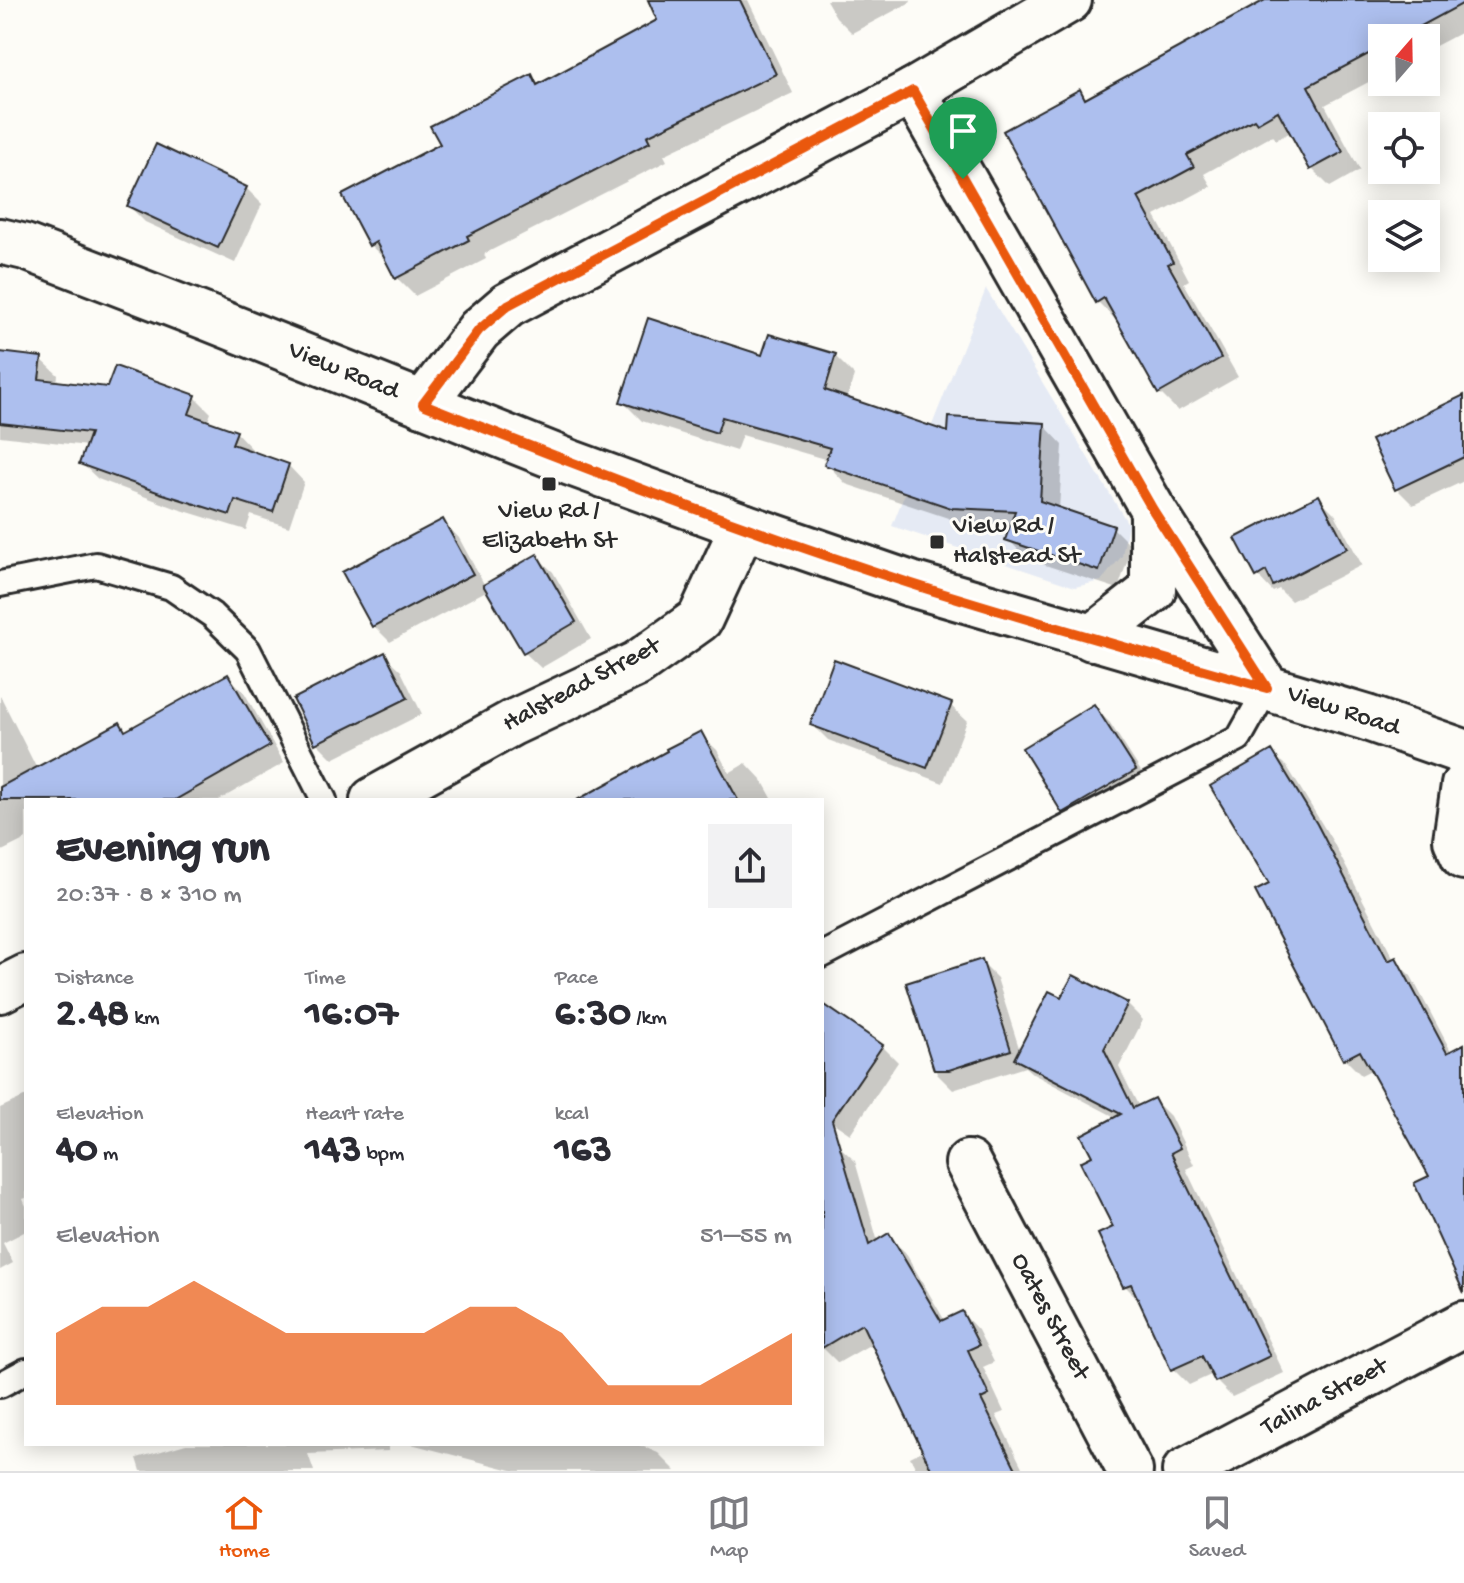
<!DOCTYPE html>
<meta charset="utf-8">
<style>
:root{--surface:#fff;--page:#f2f2f3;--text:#2b2b33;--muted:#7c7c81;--line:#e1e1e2;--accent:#ea580c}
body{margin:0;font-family:"Gochi Hand",sans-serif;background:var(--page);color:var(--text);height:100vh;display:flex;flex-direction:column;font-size:30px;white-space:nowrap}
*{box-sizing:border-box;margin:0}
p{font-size:26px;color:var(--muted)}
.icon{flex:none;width:44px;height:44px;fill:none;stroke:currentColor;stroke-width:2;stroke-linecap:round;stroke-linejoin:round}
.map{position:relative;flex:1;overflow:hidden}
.side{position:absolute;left:24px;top:798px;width:800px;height:648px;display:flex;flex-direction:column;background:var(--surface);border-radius:0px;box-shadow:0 4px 20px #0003}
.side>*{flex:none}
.needle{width:52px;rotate:20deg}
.buttons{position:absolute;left:1368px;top:24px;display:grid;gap:16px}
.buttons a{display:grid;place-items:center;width:72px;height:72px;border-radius:0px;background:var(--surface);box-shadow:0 4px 20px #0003;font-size:40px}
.pin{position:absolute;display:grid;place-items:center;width:68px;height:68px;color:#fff;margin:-82px -34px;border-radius:50% 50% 50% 0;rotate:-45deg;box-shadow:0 0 8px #0007}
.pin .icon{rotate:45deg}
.round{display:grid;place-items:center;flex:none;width:84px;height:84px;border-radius:0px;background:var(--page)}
.summary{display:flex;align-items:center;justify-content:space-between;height:136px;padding:0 32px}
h1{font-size:44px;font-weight:800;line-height:60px}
.metrics{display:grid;grid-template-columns:repeat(3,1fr);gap:12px;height:136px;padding:8px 32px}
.metrics div{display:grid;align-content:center}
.metrics b{font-size:40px;font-weight:800}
.metrics small{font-size:22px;font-weight:400}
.metrics p{font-size:22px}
.chart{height:224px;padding:16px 32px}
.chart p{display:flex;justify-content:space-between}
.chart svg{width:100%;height:144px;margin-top:8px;fill:var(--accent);opacity:.7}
.menu{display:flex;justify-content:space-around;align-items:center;height:112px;border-top:2px solid var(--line);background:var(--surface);font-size:22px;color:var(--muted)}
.menu a{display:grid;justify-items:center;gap:4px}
.menu .selected{color:var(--accent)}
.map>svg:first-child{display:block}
.built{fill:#e5eaf4}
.shadow{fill:#0003}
.building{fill:#adbfee;stroke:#2b2b2b;stroke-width:2}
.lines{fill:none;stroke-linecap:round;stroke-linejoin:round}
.lane-casing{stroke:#2b2b2b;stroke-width:30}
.street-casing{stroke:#2b2b2b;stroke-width:50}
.secondary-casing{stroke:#2b2b2b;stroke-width:50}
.lane{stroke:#fdfcf7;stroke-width:24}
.street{stroke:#fdfcf7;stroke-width:44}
.secondary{stroke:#fdfcf7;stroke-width:44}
.route-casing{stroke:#fff;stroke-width:16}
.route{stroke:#ea580c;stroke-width:10}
.poi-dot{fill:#2b2b2b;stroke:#fdfcf7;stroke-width:3}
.labels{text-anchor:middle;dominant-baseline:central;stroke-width:6;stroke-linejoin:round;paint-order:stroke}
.street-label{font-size:26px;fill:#2b2b2b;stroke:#fdfcf7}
.poi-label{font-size:26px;fill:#2b2b2b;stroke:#fdfcf7}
</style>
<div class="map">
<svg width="1464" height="1471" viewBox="0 0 1464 1471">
<rect width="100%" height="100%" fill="#fdfcf7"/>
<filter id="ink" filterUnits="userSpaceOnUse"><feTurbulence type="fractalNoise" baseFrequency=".0125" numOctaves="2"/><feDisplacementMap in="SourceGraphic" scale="16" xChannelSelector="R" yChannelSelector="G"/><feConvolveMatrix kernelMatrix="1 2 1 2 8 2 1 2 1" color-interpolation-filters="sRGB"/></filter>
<g filter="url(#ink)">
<path class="built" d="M 986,289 L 1128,524 L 1122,556 L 1101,581 L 1075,587 L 892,526 Z"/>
<g class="shadow">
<path d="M 672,0 L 748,0 L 793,93 L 664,155 L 667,161 L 484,254 L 486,259 L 415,296 L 397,278 L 390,264 L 370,245 L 442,145 L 531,77 L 540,86 L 660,21 Z"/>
<path d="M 826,0 L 910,0 L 911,2 L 852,33 L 836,17 Z"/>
<path d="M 1269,0 L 1464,0 L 1464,31 L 1426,51 L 1426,38 L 1382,38 L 1382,75 L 1325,105 L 1360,170 L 1330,187 L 1312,169 L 1291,132 L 1276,140 L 1272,136 L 1204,174 L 1211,186 L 1155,216 L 1189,280 L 1184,283 L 1238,377 L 1178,411 L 1159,392 L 1118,319 L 1116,320 L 1098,302 L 1079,92 L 1087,100 Z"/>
<path d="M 246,188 L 262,204 L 235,263 L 145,222 L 129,206 Z"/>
<path d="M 0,354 L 41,359 L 58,375 L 57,383 L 195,397 L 211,413 L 207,423 L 236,432 L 252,449 L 251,453 L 288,465 L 304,482 L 289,527 L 251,515 L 246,530 L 178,509 L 98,479 L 81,463 L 87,446 L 0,436 Z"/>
<path d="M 835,356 L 854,375 L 847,399 L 950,434 L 1044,425 L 1063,445 L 1059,510 L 1113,528 L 1132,547 L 1118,589 L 1027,559 L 1008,539 L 1011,528 L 972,526 L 846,484 L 827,464 L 828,460 L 742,435 L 736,451 L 642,421 L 623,402 L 764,358 Z"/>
<path d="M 1464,398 L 1464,481 L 1413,505 L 1397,489 Z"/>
<path d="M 1319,498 L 1335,514 L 1362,565 L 1291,601 L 1279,589 L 1273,592 L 1257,575 Z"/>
<path d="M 443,521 L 459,538 L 485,586 L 536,556 L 553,572 L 591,639 L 541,668 L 524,652 L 488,590 L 390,642 L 374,626 Z"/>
<path d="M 384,655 L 401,671 L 422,714 L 333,759 L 317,743 Z"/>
<path d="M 228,676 L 244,692 L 284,763 L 219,800 L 26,800 L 26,839 L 0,852 L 0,695 L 37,769 L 120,725 L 127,732 Z"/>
<path d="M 950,705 L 967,721 L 943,783 L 828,740 L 812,724 Z"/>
<path d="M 1094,707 L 1110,723 L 1151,787 L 1080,828 L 1064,812 Z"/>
<path d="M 700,734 L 717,750 L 729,773 L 746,763 L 762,780 L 773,800 L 585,800 Z"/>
<path d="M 1271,752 L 1288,768 L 1333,842 L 1394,960 L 1411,976 L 1452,1053 L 1464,1057 L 1464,1262 L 1432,1177 L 1373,1069 L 1361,1075 L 1345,1059 L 1258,892 L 1272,884 Z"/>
<path d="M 981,962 L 997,978 L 1020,1051 L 1062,1000 L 1127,1004 L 1143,1020 L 1119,1067 L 1139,1107 L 1154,1100 L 1170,1116 L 1194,1165 L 1186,1169 L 1284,1373 L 1232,1397 L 1216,1381 L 1213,1374 L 1189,1385 L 1173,1369 L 1142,1303 L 1125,1286 L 1116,1228 L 1095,1157 L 1117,1118 L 1033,1074 L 1025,1067 L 953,1090 L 937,1074 L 909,984 Z"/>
<path d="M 822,1029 L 882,1046 L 898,1062 L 850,1134 L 822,1115 Z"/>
<path d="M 26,1096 L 26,1198 L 23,1199 L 26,1206 L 26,1231 L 3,1243 L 13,1263 L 0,1270 L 0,1108 Z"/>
<path d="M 838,1145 L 855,1161 L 878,1242 L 888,1236 L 905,1252 L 945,1321 L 962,1313 L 978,1330 L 994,1362 L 983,1367 L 1004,1412 L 996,1415 L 1024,1471 L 917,1471 L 910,1457 L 924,1450 L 873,1343 L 838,1363 L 822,1347 L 822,1150 Z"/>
<path d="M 186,1444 L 388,1444 L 388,1451 L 308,1454 L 314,1471 L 141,1471 L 137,1458 Z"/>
<path d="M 411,1444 L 637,1444 L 658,1453 L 676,1471 L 515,1471 Z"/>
</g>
<g class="building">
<path d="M 648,0 L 740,0 L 776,74 L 647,136 L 650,142 L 467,236 L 469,240 L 395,279 L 376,242 L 369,246 L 342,195 L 440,144 L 430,126 L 532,74 L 537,85 L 657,20 Z"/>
<path d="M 1265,0 L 1464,0 L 1464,3 L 1399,38 L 1382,38 L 1382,47 L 1308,86 L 1343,152 L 1310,170 L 1278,111 L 1257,123 L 1254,119 L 1187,155 L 1194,167 L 1138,197 L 1173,262 L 1168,264 L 1221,358 L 1158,394 L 1104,298 L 1096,303 L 1003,131 L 1080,89 L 1085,99 Z"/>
<path d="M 156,144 L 247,187 L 218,248 L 127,206 Z"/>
<path d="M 648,318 L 762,355 L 769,334 L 836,354 L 825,390 L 948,432 L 949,417 L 1045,423 L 1040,501 L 1114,526 L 1099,571 L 1005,540 L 1015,511 L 951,508 L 824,465 L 830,448 L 722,417 L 717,433 L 620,402 Z"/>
<path d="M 0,352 L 42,357 L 39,379 L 107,387 L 115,366 L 196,395 L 189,414 L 237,431 L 232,444 L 289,464 L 273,512 L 235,500 L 230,515 L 160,493 L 79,464 L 90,433 L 0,423 Z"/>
<path d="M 1464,395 L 1464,457 L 1395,490 L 1371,440 Z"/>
<path d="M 1319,495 L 1347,548 L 1273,586 L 1266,571 L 1256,577 L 1235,538 Z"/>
<path d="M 443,519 L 473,574 L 372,627 L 342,572 Z"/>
<path d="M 537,554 L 576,622 L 523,653 L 483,585 Z"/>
<path d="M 385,652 L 408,698 L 315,744 L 293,699 Z"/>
<path d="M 834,659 L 952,703 L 927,768 L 810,725 Z"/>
<path d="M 228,674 L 270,746 L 175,800 L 0,800 L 0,787 L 120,722 L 125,731 Z"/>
<path d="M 1094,704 L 1136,770 L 1062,813 L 1022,748 Z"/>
<path d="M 701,731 L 738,800 L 577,800 L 667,751 L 666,749 Z"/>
<path d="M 1272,750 L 1317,824 L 1388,961 L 1396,957 L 1447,1053 L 1464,1044 L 1464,1293 L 1414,1183 L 1429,1176 L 1360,1051 L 1343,1060 L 1255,891 L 1269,884 L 1210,786 Z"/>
<path d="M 982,959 L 1011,1050 L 949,1070 L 934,1070 L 906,983 Z"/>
<path d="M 1073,975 L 1128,1003 L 1104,1049 L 1133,1108 L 1154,1098 L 1180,1148 L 1171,1153 L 1270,1356 L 1215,1382 L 1202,1356 L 1171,1370 L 1131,1284 L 1123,1287 L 1098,1234 L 1113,1227 L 1080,1162 L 1092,1156 L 1081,1135 L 1121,1114 L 1014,1059 L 1049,991 L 1061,997 Z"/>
<path d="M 822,1003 L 883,1045 L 832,1120 L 869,1245 L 889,1233 L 941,1321 L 962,1311 L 979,1345 L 968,1350 L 989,1395 L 981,1399 L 1017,1471 L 932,1471 L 862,1324 L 822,1348 Z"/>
</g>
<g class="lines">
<defs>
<g id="lane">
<path d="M 0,584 L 96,565 L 171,587 L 212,615 L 248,650 L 324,800"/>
<path d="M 822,955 L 1239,738 L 1267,688"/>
<path d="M 0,1385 L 26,1371"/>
</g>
<g id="street">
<path d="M 913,91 L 1153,510 L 1267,688"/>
<path d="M 423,404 L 479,330 L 508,305 L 913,91 L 1069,0"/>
<path d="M 1092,638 L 1153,590 L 1153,510"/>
<path d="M 1464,785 L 1456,840 L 1464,857"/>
<path d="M 373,800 L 512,723 L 637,664 L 700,619 L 743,526"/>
<path d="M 0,990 L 26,977"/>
<path d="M 968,1163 L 1130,1471"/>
<path d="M 1185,1471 L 1464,1324"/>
</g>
<path id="secondary" d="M 0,241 L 25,247 L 206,317 L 571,463 L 743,526 L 911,584 L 1267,688 L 1367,718 L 1464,752"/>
</defs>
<use href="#lane" class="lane-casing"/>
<use href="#street" class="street-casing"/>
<use href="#secondary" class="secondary-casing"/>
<use href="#lane" class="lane"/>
<use href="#street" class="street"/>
<use href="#secondary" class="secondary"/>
</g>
</g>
<g class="lines" filter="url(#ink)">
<defs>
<path id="route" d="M 913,91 L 1153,510 L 1267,688 C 1148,654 1029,621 912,584 C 747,531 584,468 423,404 L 479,330 L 508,305 Z"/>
</defs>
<use href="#route" class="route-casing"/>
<use href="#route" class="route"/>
</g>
<g class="poi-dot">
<rect x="541" y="476" width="16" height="16" rx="4"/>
<rect x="929" y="534" width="16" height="16" rx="4"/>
</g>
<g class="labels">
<g class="street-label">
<text transform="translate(343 372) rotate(22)">View Road</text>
<text transform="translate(582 686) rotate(-28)">Halstead Street</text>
<text transform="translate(1343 712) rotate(18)">View Road</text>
<text transform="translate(1049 1317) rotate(62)">Oates Street</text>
<text transform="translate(1325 1398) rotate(-28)">Talina Street</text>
</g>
<g class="poi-label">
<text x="549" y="512">View Rd /<tspan x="549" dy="30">Elizabeth St</tspan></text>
<text x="953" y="527" text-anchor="start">View Rd /<tspan x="953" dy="30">Halstead St</tspan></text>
</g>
</g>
</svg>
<div class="buttons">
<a><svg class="needle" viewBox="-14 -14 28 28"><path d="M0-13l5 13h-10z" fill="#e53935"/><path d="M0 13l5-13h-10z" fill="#7c7c81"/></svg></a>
<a><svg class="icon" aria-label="locate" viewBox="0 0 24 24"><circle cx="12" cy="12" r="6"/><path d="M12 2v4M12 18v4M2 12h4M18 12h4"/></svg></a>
<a><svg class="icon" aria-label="layers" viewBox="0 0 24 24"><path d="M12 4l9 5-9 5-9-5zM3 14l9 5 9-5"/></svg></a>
</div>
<div class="pin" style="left:963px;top:179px;background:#1e9e55"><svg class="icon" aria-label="arrive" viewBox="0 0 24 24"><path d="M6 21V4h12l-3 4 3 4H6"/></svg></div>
<section class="side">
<div class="summary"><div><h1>Evening run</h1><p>20:37 · 8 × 310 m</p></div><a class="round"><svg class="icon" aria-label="share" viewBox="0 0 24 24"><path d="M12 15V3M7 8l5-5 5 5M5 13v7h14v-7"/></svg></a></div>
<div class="metrics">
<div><p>Distance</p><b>2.48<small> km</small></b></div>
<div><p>Time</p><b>16:07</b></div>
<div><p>Pace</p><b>6:30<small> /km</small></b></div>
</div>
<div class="metrics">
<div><p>Elevation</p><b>40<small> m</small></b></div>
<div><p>Heart rate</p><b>143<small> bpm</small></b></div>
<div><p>kcal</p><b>163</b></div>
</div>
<div class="chart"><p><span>Elevation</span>51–55 m</p>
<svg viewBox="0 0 160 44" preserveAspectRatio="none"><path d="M0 44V22L10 14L20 14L30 6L40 14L50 22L60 22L70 22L80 22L90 14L100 14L110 22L120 38L130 38L140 38L150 30L160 22V44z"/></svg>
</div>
</section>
</div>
<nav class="menu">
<a class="selected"><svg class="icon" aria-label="home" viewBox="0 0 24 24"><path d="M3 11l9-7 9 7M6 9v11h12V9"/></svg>Home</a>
<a><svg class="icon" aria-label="map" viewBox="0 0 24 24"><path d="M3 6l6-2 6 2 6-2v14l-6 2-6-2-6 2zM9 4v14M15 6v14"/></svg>Map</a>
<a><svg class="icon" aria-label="saved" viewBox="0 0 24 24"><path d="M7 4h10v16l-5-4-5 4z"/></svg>Saved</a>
</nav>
